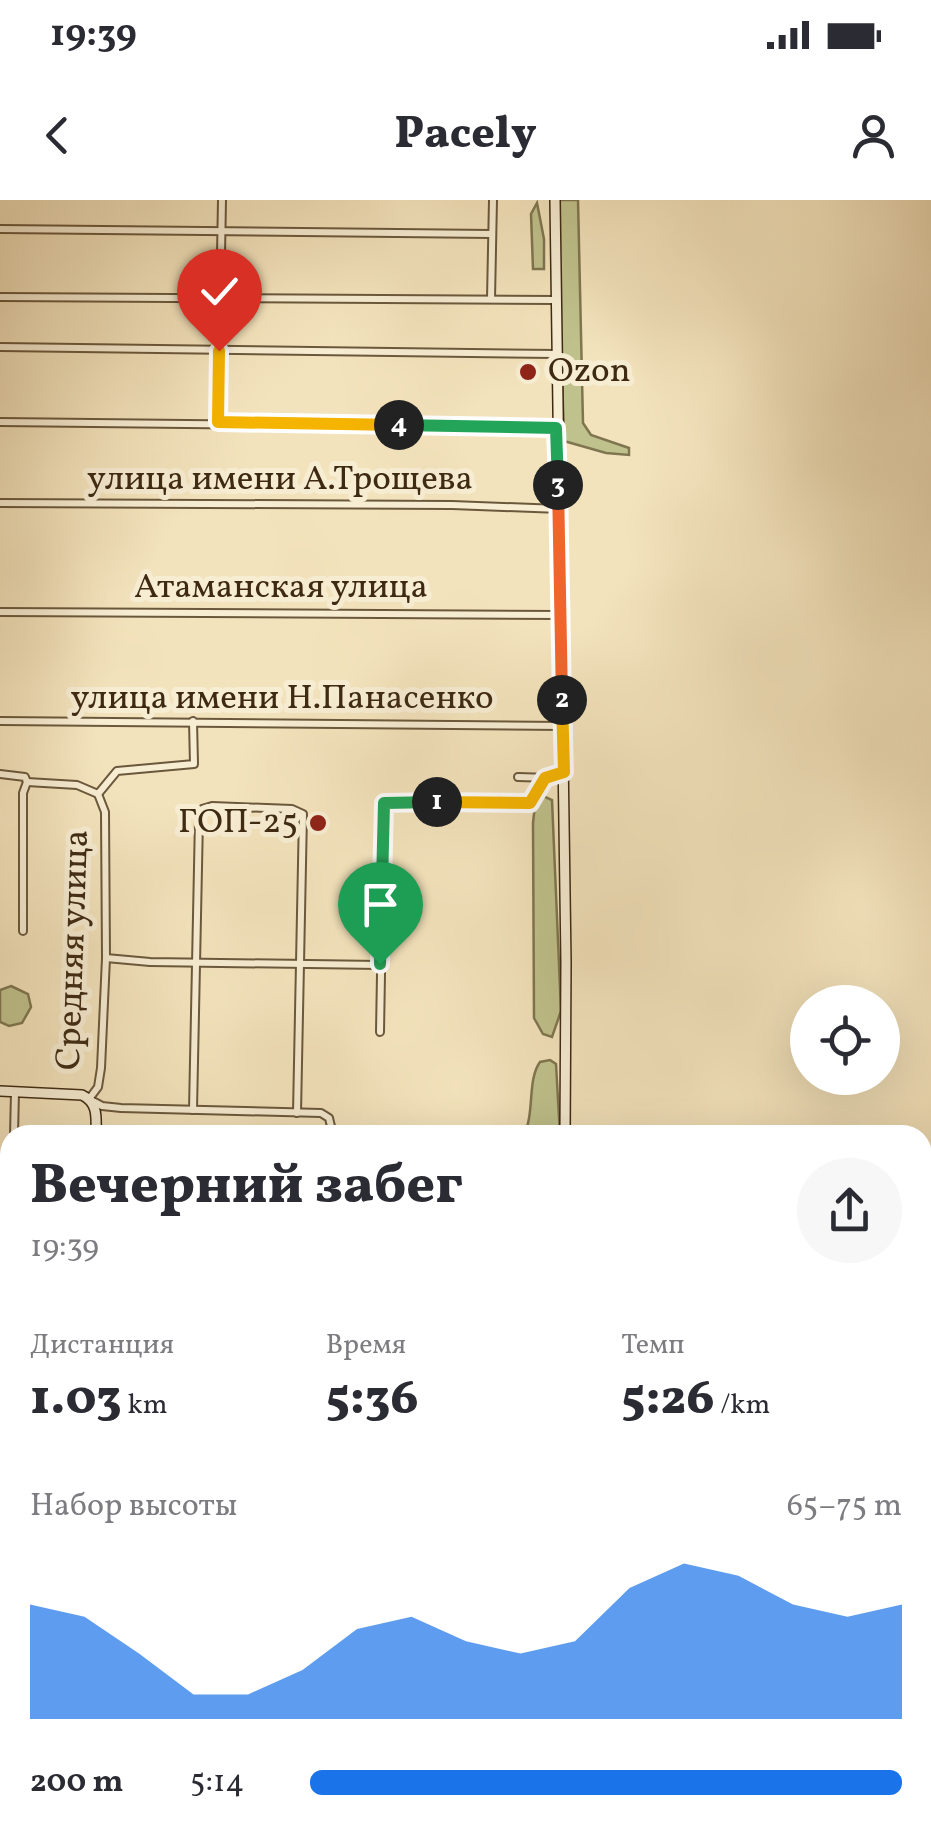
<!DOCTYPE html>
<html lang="ru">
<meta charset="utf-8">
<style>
:root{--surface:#fff;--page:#f7f7f7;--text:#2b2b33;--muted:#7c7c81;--accent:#1a73e8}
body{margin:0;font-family:Vollkorn,serif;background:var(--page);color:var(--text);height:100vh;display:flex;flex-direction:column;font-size:38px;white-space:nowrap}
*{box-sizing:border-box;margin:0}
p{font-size:32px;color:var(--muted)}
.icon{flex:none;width:55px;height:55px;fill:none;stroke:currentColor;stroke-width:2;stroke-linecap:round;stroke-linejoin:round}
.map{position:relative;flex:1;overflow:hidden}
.panel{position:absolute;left:0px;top:925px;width:932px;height:715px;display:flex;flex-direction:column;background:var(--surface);border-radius:30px 30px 0 0;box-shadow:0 10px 40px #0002}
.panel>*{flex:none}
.fabs{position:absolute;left:790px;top:785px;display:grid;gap:20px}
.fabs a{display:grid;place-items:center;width:110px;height:110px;border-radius:50%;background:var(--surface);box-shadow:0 10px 40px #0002;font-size:50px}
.pin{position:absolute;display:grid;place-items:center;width:85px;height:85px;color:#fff;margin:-102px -42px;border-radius:50% 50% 50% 0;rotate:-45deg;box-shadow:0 0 10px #0007}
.pin .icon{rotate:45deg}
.km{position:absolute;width:50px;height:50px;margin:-25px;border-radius:50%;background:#222;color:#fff;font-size:28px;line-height:50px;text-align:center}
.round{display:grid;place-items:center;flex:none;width:105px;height:105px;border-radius:52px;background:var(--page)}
.overview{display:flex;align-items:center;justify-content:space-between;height:170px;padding:0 30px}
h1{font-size:55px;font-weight:800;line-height:75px}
.figures{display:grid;grid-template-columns:repeat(3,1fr);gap:15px;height:170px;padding:10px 30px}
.figures div{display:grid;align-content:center}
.figures b{font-size:50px;font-weight:800}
.figures small{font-size:28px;font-weight:400}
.figures p{font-size:28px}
.chart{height:280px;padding:20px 30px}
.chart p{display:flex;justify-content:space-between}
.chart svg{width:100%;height:180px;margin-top:10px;fill:var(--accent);opacity:.7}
ul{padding:0 30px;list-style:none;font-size:32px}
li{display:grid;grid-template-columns:160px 120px 1fr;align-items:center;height:75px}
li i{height:25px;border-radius:12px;background:var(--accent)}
.status{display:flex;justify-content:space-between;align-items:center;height:70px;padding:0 50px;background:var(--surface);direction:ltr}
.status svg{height:28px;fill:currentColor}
header{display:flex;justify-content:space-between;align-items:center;height:130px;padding:0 30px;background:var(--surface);font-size:45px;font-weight:800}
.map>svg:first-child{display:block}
.green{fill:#c0c28d;stroke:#7f7650;stroke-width:2.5}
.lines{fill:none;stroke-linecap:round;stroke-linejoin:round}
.street-casing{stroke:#6b583c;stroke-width:10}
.secondary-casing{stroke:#3e2a12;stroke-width:12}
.street{stroke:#f7edd3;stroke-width:6}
.secondary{stroke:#f7edd3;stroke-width:9}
.rail-casing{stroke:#3e2a12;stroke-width:6}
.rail{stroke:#f7edd3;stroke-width:2.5;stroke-dasharray:8;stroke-linecap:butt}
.split-1-casing{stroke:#fff;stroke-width:20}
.split-2-casing{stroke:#fff;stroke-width:20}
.split-3-casing{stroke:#fff;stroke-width:20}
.split-4-casing{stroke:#fff;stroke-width:20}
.split-5-casing{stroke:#fff;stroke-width:20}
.split-1{stroke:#22a559;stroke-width:12}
.split-2{stroke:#f5b400;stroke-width:12}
.split-3{stroke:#f0652b;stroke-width:12}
.split-4{stroke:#22a559;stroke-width:12}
.split-5{stroke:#f5b400;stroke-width:12}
.poi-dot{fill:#8f2418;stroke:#f7edd3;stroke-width:4}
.labels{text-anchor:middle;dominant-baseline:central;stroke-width:10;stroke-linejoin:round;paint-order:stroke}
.poi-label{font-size:35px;fill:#3e2a12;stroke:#f7edd3;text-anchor:start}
.street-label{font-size:35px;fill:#3e2a12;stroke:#f7edd3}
</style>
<div class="status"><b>19:39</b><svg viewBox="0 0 49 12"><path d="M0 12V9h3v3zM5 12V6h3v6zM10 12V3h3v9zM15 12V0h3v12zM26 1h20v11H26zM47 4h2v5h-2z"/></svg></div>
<header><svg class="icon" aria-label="back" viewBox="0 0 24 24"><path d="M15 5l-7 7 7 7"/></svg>Pacely<svg class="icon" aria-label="person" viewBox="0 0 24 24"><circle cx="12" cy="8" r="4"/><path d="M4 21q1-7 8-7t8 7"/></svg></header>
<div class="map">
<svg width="931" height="1640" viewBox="0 0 931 1640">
<rect width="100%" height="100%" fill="#f3e3bc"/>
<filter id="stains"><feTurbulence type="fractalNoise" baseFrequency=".002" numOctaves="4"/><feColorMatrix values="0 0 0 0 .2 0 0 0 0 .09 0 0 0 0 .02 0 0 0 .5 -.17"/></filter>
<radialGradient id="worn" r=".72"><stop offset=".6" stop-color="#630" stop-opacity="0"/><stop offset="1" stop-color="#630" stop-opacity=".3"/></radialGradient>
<g class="green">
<path d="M 557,0 L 578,0 L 583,223 L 591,235 L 629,248 L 629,255 L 606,253 L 564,241 Z"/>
<path d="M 537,3 L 544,39 L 544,69 L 533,69 L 531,14 Z"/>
<path d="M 543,596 L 552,600 L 561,811 L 552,837 L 543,834 L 534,818 L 533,623 L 535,605 Z"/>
<path d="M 11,786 L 28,794 L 31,807 L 22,823 L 9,826 L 0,822 L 0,790 Z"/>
<path d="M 550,860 L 556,864 L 560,935 L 524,935 C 535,912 527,880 540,862 Z"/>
</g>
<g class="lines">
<defs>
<g id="street">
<path d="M 0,29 L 492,34"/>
<path d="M 0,97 L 556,100"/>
<path d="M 491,99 L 493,0"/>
<path d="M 0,147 L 557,154"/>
<path d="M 0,222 L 556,228"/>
<path d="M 218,222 L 222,0"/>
<path d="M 0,303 L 452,305 L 560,309"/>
<path d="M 0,412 L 561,415"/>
<path d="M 0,521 L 563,526"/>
<path d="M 193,521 L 194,564 L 117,571 L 98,594 L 105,612 L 106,758 L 101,868 L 98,887 L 89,899 L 102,906 L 121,908 L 321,913 L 329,918 L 333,935"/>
<path d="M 0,574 L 25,577 L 27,582"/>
<path d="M 518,577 L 550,578 L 563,572"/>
<path d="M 27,582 L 77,585 L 98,594"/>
<path d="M 23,731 L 23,593 L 27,582"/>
<path d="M 106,758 L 150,762 L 380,765"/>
<path d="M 380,832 L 384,603 L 530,603 L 545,578"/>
<path d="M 193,910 L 199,619 L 202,609 L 212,606 L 292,609 L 303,614 L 297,913"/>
<path d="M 14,935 L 15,892"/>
<path d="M 0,1083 L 10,1083"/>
<path d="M 0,1274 L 10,1274"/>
<path d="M 5,1274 L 8,1131"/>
<path d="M 0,1448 L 10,1450"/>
</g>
<g id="secondary">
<path d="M 555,0 L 566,762 L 565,935"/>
<path d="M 0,891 L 82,895 C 99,903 96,919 96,935"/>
<path d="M 275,1640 L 275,1630"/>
</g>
</defs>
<use href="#street" class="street-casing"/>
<use href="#secondary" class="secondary-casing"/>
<use href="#street" class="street"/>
<use href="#secondary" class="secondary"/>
<defs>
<g id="rail">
<path d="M 0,1495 L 10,1497"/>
<path d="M 922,1590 L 931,1590"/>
</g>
</defs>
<use href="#rail" class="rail-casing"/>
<use href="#rail" class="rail"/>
</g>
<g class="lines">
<defs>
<path id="split-1" d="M 380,764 L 384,603 L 437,602"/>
<path id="split-2" d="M 437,602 L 530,603 L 545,578 L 564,572 L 562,500"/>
<path id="split-3" d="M 558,285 L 562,500"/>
<path id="split-4" d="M 399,225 L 556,228 L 558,285"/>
<path id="split-5" d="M 219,151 L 218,222 L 399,225"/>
</defs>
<use href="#split-1" class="split-1-casing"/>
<use href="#split-2" class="split-2-casing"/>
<use href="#split-3" class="split-3-casing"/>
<use href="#split-4" class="split-4-casing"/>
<use href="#split-5" class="split-5-casing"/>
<use href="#split-1" class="split-1"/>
<use href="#split-2" class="split-2"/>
<use href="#split-3" class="split-3"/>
<use href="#split-4" class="split-4"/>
<use href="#split-5" class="split-5"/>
</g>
<g class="poi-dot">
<circle cx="528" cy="172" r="10"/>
<circle cx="318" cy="623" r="10"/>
</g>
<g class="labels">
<g class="poi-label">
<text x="548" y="172">Ozon</text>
<text x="298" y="623" text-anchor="end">ГОП-25</text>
</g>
<g class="street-label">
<text x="280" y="280">улица имени А.Трощева</text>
<text x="281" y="388">Атаманская улица</text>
<text x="282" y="499">улица имени Н.Панасенко</text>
<text transform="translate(74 750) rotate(-88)">Средняя улица</text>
</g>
</g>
<rect width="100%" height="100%" filter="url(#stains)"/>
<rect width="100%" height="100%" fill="url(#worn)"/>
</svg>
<div class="fabs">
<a><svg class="icon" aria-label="locate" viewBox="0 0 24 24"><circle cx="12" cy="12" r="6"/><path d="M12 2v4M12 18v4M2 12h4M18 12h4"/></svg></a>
</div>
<div class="pin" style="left:380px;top:764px;background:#1e9e55"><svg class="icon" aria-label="arrive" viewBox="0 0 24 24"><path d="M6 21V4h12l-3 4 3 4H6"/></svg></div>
<div class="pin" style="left:219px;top:151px;background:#d93025"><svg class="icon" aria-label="check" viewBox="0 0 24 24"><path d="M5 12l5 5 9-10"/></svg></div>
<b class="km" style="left:437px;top:602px">1</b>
<b class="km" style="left:562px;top:500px">2</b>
<b class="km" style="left:558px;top:285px">3</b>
<b class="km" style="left:399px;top:225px">4</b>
<section class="panel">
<div class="overview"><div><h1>Вечерний забег</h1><p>19:39</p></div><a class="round"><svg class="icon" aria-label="share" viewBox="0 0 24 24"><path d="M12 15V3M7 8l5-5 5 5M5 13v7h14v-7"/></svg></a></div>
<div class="figures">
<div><p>Дистанция</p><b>1.03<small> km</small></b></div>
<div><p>Время</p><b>5:36</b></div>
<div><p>Темп</p><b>5:26<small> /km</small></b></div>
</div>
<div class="chart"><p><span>Набор высоты</span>65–75 m</p>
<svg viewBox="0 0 160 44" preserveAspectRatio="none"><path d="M0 44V16L10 19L20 28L30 38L40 38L50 32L60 22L70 19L80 25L90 28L100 25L110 12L120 6L130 9L140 16L150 19L160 16V44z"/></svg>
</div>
<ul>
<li><b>200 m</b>5:14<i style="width:100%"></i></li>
</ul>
</section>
</div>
